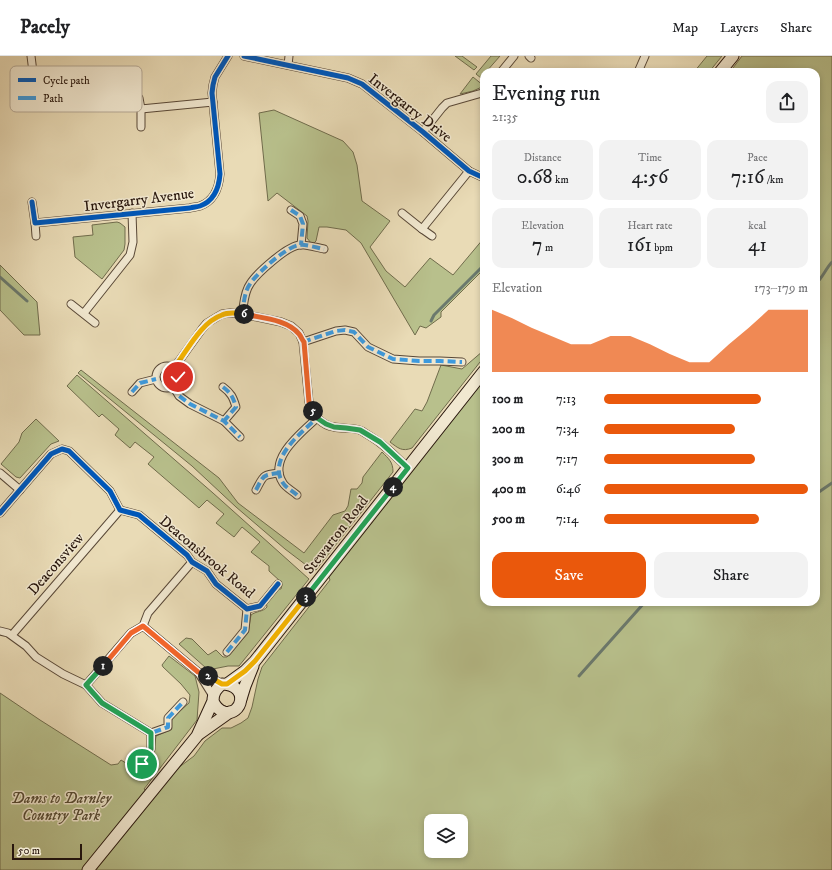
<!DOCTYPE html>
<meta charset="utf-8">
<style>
:root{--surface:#fff;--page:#f2f2f2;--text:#202124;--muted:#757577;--line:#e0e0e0;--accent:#ea580c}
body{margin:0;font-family:"IM FELL DW Pica",serif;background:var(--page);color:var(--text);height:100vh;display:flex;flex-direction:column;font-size:15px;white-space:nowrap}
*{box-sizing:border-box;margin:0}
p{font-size:13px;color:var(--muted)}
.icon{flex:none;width:22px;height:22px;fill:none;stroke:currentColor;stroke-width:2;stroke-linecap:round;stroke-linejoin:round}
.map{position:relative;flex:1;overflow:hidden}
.details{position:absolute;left:480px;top:12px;width:340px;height:538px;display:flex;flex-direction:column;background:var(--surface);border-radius:12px;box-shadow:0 2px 6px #0003}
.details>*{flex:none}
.tools{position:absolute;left:424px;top:758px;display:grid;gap:8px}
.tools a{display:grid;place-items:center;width:44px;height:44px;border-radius:8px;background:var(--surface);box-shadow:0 2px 6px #0003;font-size:20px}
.scale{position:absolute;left:12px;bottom:10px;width:70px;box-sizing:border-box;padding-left:4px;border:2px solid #29170d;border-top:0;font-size:11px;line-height:14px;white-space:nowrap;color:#29170d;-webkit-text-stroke:3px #f1e8d0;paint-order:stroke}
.pin{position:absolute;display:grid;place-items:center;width:34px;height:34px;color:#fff;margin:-17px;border:2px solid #fff;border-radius:50%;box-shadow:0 1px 4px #0007}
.km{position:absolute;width:20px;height:20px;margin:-10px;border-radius:50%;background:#222;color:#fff;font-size:11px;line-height:20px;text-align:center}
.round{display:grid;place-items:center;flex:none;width:42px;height:42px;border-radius:12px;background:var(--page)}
.head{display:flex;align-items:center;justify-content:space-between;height:68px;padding:0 12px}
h1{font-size:22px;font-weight:600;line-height:30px}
.figures{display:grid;grid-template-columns:repeat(3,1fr);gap:6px;height:68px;padding:4px 12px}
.figures div{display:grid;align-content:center;border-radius:10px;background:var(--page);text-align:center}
.figures b{font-size:20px;font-weight:600}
.figures small{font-size:11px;font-weight:400}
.figures p{font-size:11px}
.chart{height:112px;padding:8px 12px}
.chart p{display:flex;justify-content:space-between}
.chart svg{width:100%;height:72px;margin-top:4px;fill:var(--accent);opacity:.7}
.action{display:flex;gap:8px;margin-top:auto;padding:8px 12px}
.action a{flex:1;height:46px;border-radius:12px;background:var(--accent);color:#fff;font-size:16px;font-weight:600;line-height:46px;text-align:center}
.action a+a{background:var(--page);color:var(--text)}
ul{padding:0 12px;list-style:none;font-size:13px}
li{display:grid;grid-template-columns:64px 48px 1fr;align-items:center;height:30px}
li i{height:10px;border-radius:5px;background:var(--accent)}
header{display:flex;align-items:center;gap:24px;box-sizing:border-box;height:56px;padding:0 20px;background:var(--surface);border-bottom:1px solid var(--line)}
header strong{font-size:19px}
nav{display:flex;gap:22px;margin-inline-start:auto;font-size:14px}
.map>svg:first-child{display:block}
.green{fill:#b8c08c;stroke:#706c4c;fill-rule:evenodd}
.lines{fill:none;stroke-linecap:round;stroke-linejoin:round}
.stream{stroke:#6b796d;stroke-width:3}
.minor-casing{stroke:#594837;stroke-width:9}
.secondary-casing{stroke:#29170d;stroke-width:13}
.minor{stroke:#f1e8d0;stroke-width:7}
.secondary{stroke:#f1e8d0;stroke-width:11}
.quiet{stroke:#3d9ade;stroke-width:4;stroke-dasharray:8 4;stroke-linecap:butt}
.cycleway-casing{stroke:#f1e8d0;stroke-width:8}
.cycleway{stroke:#0057b8;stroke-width:5}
.split-1-casing{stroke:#fff;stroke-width:8}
.split-2-casing{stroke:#fff;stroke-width:8}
.split-3-casing{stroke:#fff;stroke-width:8}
.split-4-casing{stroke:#fff;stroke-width:8}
.split-5-casing{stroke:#fff;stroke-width:8}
.split-6-casing{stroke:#fff;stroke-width:8}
.split-7-casing{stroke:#fff;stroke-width:8}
.split-1{stroke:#22a559;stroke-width:5}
.split-2{stroke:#f0652b;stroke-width:5}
.split-3{stroke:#f5b400;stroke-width:5}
.split-4{stroke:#22a559;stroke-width:5}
.split-5{stroke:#22a559;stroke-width:5}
.split-6{stroke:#f0652b;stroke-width:5}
.split-7{stroke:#f5b400;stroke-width:5}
.labels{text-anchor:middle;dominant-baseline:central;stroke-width:3;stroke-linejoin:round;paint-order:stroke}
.street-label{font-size:15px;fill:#29170d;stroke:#f1e8d0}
.park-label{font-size:15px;font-style:italic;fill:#544a33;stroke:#f1e8d0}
.key{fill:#f1e8d0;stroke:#b5a996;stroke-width:1}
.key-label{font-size:11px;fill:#29170d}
</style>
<header>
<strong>Pacely</strong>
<nav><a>Map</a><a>Layers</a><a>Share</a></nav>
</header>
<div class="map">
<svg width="832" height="814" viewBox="0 0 832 814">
<rect width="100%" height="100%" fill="#e9dbb6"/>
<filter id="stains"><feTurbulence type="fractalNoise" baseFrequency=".005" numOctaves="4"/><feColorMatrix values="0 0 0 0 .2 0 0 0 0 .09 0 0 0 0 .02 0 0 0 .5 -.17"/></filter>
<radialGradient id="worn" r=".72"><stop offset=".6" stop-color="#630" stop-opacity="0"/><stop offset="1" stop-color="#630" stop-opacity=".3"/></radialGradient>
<g class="green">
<path d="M 455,0 L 462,0 L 477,11 L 474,14 Z"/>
<path d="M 491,0 L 500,0 L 486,16 L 484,16 L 484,19 L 481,22 L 476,18 Z"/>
<path d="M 707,0 L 722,0 L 709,16 L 694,16 Z"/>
<path d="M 742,0 L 832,0 L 832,814 L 94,814 L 178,712 L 194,700 L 205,685 L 222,672 L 231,672 L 241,667 L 248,662 L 252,651 L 258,623 L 262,611 L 330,524 L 328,519 L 484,324 L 484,546 L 816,546 L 816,16 L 730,16 ZM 431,765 L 461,765 L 461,795 L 431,795 Z"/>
<path d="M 473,21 L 484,30 L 473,35 L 460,38 Z"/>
<path d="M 274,54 L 343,85 L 353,96 L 357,109 L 362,145 L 390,165 L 370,191 L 386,215 L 405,231 L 430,202 L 453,219 L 484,182 L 484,213 L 441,256 L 441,261 L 426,272 L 420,270 L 415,279 L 361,187 L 346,174 L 327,171 L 319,171 L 316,185 L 314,187 L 311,187 L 307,182 L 308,165 L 307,160 L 277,137 L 268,145 L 259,57 Z"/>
<path d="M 117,166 L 120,167 L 125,171 L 125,188 L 124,194 L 102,223 L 75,201 L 73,181 L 93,179 L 92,169 Z"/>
<path d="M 0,209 L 37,246 L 40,279 L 24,279 L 0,254 Z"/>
<path d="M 483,295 L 484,301 L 412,392 C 402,396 398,392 390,386 L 415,353 L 422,355 L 427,346 L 441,309 L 462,313 Z"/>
<path d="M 81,314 L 219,422 L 238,447 L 304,497 L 333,459 L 345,455 L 348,450 L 351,433 L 357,433 L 362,427 L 363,421 L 382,396 C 389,403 393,406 393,416 L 316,514 L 310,512 L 285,493 L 236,451 L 192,410 L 78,317 Z"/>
<path d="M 77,319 L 213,437 L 309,523 L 239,610 L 228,610 L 213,613 L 206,612 L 179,588 L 186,582 L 192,583 L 208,599 L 216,594 L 223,601 L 227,601 L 248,577 L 251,559 C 256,555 263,556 267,551 L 266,545 L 276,533 L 281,533 L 282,529 L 280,525 L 269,515 L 269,510 L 251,496 L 260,486 L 242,471 L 234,481 L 216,467 L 224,458 L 207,444 L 199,452 L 148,408 L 154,401 L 135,386 L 130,392 L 115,379 L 119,373 L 102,358 L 99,361 L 67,330 Z"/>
<path d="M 36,363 L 59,385 L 51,388 L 20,422 L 16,421 L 1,408 L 19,386 L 22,377 Z"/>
<path d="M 169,600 L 195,620 L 199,636 L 197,664 L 144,733 L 150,738 L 88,814 L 0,814 L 0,637 L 40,664 L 111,709 L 118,708 L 121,704 L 142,717 L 154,694 L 156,680 L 170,674 L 172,662 L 189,647 L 190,639 L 181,628 L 163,611 L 162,609 Z"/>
</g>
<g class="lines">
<g class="stream">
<path d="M 0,221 L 27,245"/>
<path d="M 816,227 C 822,223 826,212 832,206"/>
<path d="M 431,265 L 434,259 L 484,209"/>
<path d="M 816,438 L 832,427"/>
<path d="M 579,620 L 645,546"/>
</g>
<defs>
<g id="minor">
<path d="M 31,0 L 36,40"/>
<path d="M 244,0 L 348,22 L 362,28 L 423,76 L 469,115 L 484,122"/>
<path d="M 529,0 L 531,2"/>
<path d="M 288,9 L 289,0"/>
<path d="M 501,16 L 514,0"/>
<path d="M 638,16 L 645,0"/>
<path d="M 19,42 L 52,38"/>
<path d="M 139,42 L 141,53 L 141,71"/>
<path d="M 141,53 L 213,46"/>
<path d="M 423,76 L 442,52 L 447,47 L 482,37 L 484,35"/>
<path d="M 32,146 L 35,167 L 190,152 C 193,151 197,151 200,150 C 214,145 219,131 220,118 L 212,37 L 213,29 L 215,21 L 228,0"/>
<path d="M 291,154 L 300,160 L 303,168 L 301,189"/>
<path d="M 402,157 L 422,173 L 469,115"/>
<path d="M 35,167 L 36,180"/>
<path d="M 422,173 L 432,180"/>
<path d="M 71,248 L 95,267"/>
<path d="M 84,257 L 130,199 L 133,186 L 132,157"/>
<path d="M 242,258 C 244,248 244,236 250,228 C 256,218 288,189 300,189 C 305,188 318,192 324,193"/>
<path d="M 303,286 L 336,275 L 345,274 L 354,276 L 368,291 L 393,303 L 419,305 L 440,305 L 462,306"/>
<circle cx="167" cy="321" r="11"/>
<path d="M 174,312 L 202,273 L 207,267 L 222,258 L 230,257 L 242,258 L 281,266 L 291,270 L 299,277 L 303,286 L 309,346 C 313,358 320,369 334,371 C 343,373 353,371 362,375 C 368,379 375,383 380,387 C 390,394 399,404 408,412"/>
<path d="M 173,330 L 179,340 L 190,348 L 224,365 L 240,381"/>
<path d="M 223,331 C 231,337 233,341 236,351 L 224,365"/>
<path d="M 132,336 L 140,327 L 156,323"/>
<path d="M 0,417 L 20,434"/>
<path d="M 256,434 C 264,419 262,419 279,417"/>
<path d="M 297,439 C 293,435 286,432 283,427 C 267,403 301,377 317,362"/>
<path d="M 0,457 L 51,398 L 62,393 L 69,395 L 110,435 L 120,454 L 139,459 L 187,499 L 192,506 L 207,515 L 216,528 L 247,553 L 260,550 L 278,528"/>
<path d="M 143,570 L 198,616 L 210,621 L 222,628"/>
<path d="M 0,575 L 8,577 L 26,590 L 36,601 L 63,618 L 86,629 L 102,647 L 151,677 L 168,671 L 168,662 L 183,646"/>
<path d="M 12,579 L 120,454"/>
<path d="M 227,596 L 245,574 L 247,553"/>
<path d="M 198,616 L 213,640"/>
<path d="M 86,629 L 131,577 L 143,570 L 148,557 L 192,506"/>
<path d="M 142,708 L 151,693 L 151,677"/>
</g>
<g id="secondary">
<path d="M 720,16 L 733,0"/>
<path d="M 227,628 L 245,615 L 255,605 L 484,315"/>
<path d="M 241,643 L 245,630 L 253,610"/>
<path d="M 199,678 L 230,656"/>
<path d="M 88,814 L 197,680 L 213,645 C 213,637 216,633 222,628 C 251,629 242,661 224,656 C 218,654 215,650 213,645"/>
</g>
</defs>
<use href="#minor" class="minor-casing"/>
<use href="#secondary" class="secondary-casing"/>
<use href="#minor" class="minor"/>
<use href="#secondary" class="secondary"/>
<g class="quiet">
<path d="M 291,154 L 300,160 L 303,168 L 301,189"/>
<path d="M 242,258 C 244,248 244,236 250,228 C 256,218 288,189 300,189 C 305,188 318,192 324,193"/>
<path d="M 303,286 L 336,275 L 345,274 L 354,276 L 368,291 L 393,303 L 419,305 L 440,305 L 462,306"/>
<path d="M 173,330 L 179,340 L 190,348 L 224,365 L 240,381"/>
<path d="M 223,331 C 231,337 233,341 236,351 L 224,365"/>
<path d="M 132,336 L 140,327 L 156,323"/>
<path d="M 256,434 C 264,419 262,419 279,417"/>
<path d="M 297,439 C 293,435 286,432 283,427 C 267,403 301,377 317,362"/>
<path d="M 227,596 L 245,574 L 247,553"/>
<path d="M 102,647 L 151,677 L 168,671 L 168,662 L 183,646"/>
<path d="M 142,708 L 151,693 L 151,677"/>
</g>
<defs>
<g id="cycleway">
<path d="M 244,0 L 348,22 L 362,28 L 423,76 L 469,115 L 484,122"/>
<path d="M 32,146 L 35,167 L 190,152 C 193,151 197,151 200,150 C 214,145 219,131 220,118 L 212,37 L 213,29 L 215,21 L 228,0"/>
<path d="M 174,312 L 202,273 L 207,267 L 222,258 L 230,257 L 242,258 L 281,266 L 291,270 L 299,277 L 303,286 L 309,346 C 313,358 320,369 334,371 C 343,373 353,371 362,375 C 368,379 375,383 380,387 C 390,394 399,404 408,412"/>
<path d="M 0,457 L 51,398 L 62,393 L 69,395 L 110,435 L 120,454 L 139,459 L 187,499 L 192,506 L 207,515 L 216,528 L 247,553 L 260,550 L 278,528"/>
</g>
</defs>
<use href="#cycleway" class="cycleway-casing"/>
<use href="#cycleway" class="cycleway"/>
</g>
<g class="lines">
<defs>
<path id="split-1" d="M 103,610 L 86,629 L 102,647 L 151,677 L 151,693 L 142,708"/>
<path id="split-2" d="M 103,610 L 131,577 L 143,570 L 198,616 L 208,620"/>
<path id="split-3" d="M 208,620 L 222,628 L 227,628 L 245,615 L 255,605 L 306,541"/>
<path id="split-4" d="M 306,541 L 393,431"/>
<path id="split-5" d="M 313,355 L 317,362 L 326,368 L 334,371 L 346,372 L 360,374 L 380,386 L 408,412 L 393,431"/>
<path id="split-6" d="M 244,258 C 261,262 287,263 299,278 C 301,280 302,284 304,286 L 309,346 L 313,355"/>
<path id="split-7" d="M 178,321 L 178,318 L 174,312 C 187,295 201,266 222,259 C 228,256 237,257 244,258"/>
</defs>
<use href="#split-1" class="split-1-casing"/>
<use href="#split-2" class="split-2-casing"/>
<use href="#split-3" class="split-3-casing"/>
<use href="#split-4" class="split-4-casing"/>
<use href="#split-5" class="split-5-casing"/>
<use href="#split-6" class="split-6-casing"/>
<use href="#split-7" class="split-7-casing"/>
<use href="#split-1" class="split-1"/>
<use href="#split-2" class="split-2"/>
<use href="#split-3" class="split-3"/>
<use href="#split-4" class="split-4"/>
<use href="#split-5" class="split-5"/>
<use href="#split-6" class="split-6"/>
<use href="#split-7" class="split-7"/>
</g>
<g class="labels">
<g class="street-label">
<text transform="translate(410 52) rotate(38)">Invergarry Drive</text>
<text transform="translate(139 144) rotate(-7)">Invergarry Avenue</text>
<text transform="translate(336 479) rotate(-52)">Stewarton Road</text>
<text transform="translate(207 501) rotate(40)">Deaconsbrook Road</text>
<text transform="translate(56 508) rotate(-49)">Deaconsview</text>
</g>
<g class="park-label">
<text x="61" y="742">Dams to Darnley<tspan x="61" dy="17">Country Park</tspan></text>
</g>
</g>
<rect x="10" y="10" width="132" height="46" rx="6" class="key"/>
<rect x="18" y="22" width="18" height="4" fill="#0057b8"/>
<rect x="18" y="40" width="18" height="4" fill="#3d9ade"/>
<g class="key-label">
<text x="43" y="28">Cycle path</text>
<text x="43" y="46">Path</text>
</g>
<rect width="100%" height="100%" filter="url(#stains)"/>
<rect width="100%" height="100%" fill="url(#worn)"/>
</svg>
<div class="tools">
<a><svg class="icon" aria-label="layers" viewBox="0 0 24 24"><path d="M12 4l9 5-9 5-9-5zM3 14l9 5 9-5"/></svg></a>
</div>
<div class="scale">50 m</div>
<div class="pin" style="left:142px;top:708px;background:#1e9e55"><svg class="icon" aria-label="arrive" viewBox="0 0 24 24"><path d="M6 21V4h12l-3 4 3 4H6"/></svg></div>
<div class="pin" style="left:178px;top:321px;background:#d93025"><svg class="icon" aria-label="check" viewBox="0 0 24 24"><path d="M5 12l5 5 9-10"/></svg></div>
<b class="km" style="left:103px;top:610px">1</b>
<b class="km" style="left:208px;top:620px">2</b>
<b class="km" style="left:306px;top:541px">3</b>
<b class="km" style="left:393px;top:431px">4</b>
<b class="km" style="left:313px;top:355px">5</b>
<b class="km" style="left:244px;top:258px">6</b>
<section class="details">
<div class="head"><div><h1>Evening run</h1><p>21:35</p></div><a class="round"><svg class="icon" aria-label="share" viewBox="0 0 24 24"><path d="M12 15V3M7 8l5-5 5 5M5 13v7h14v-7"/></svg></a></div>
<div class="figures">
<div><p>Distance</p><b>0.68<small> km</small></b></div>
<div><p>Time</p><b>4:56</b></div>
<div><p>Pace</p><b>7:16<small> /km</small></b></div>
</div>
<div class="figures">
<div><p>Elevation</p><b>7<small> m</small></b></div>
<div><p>Heart rate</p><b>161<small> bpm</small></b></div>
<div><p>kcal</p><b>41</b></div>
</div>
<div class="chart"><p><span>Elevation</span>173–179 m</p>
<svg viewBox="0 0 160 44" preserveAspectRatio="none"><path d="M0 44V6L10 11L20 17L30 22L40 27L50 27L60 22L70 22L80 27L90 33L100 38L110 38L120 27L130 17L140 6L150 6L160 6V44z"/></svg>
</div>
<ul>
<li><b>100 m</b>7:13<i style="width:77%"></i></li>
<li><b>200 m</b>7:34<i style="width:64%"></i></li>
<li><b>300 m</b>7:17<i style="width:74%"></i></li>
<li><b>400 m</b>6:46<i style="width:100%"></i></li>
<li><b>500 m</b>7:14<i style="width:76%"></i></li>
</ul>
<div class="action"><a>Save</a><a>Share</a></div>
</section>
</div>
